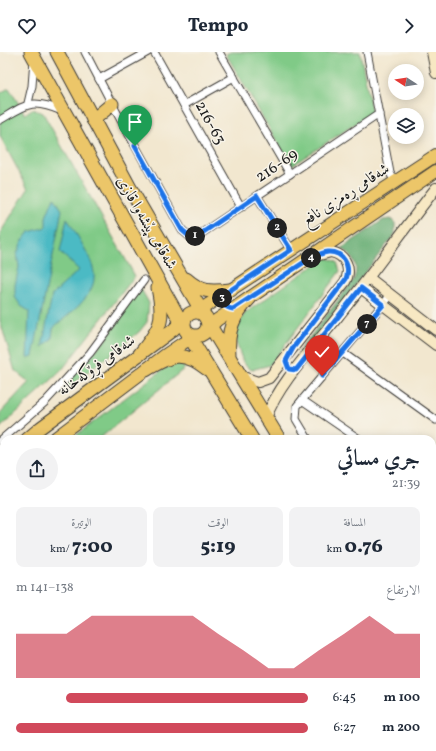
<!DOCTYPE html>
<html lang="ar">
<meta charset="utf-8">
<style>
:root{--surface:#fff;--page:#f2f2f3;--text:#1f2937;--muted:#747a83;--accent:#d1495b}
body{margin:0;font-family:Vollkorn,Amiri,serif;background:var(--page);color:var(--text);direction:rtl;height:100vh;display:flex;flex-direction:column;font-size:15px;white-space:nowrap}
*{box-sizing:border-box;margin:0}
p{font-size:13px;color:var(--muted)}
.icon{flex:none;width:22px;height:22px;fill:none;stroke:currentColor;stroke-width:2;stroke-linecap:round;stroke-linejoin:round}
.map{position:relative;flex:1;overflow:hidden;direction:ltr}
.details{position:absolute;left:0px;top:383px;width:436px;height:316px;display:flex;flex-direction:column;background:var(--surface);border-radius:12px 12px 0 0;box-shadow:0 2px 10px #0003;direction:rtl}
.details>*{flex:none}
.needle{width:26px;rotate:282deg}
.tools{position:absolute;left:388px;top:12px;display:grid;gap:8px}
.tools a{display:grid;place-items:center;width:36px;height:36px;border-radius:50%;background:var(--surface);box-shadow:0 2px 10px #0003;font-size:20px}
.pin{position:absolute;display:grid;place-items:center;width:34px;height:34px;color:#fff;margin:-41px -17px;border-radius:50% 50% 50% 0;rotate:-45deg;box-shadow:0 0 4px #0007}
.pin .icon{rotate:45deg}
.km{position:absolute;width:20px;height:20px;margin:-10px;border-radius:50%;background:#222;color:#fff;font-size:11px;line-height:20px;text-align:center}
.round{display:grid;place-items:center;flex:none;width:42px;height:42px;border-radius:21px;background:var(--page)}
.overview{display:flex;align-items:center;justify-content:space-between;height:68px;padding:0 16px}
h1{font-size:22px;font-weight:800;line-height:30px}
.stats{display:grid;grid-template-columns:repeat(3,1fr);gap:6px;height:68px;padding:4px 16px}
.stats div{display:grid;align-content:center;border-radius:8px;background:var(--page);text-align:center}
.stats b{font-size:20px;font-weight:800}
.stats small{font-size:11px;font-weight:400}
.stats p{font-size:11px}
.chart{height:112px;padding:8px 16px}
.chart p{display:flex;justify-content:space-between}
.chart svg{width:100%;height:72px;margin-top:4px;fill:var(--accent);opacity:.7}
ul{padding:0 16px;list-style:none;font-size:13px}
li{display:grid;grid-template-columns:64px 48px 1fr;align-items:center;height:30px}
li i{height:10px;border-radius:5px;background:var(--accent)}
header{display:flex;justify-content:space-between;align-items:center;height:52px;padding:0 16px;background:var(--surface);font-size:18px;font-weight:800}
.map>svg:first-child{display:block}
.industrial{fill:#ccc2b9}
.green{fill:#80ca87;stroke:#4e7352}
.forest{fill:#68ae74;stroke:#426548}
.water{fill:#4cbac4;stroke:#346b70}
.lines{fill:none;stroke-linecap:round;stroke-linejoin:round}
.street-casing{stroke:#3c3a37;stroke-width:9}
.secondary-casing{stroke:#3c3a37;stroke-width:12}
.primary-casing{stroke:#3c3a37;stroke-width:14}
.highway-casing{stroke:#3c3a37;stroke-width:15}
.street{stroke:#fff;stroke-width:7}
.secondary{stroke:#f7e8c3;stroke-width:10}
.primary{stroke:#ecc669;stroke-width:12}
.highway{stroke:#ecc669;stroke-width:13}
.route-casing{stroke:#fff;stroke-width:8}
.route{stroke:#1a73e8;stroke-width:5}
.labels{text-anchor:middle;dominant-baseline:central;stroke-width:3;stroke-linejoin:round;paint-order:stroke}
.street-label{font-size:16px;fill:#1c1c1c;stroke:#f7f3e8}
</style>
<header><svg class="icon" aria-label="forward" viewBox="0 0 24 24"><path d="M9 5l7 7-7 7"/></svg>Tempo<svg class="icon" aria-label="heart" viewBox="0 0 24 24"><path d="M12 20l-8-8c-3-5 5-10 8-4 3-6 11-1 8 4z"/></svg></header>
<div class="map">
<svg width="436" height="699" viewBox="0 0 436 699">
<rect width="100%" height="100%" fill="#f7f3e8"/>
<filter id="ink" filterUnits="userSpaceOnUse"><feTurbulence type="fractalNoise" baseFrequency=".025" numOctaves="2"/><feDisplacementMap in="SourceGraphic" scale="8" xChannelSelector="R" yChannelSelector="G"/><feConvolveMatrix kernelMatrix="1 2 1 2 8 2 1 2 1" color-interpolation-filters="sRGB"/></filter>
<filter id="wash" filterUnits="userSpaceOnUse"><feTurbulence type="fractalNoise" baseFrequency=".012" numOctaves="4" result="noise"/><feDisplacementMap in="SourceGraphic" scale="16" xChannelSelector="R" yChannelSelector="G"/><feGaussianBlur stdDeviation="0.9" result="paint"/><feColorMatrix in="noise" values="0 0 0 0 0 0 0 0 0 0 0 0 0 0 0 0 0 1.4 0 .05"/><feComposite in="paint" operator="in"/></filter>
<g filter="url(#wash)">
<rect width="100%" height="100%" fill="#f2e7cf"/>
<path class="industrial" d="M 0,598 L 4,602 L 4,695 L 98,695 L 102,699 L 0,699 Z"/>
<g class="green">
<path d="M 231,0 L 360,0 L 372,61 L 291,114 L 226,2 Z"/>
<path d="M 9,36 L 25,62 L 32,57 L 43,61 L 135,224 L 61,319 L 0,376 L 0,361 L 29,330 L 15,319 L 0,269 L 0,181 L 28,137 L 0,84 L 0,41 Z"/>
<path d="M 326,205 L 337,210 L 340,219 L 270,313 L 251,318 L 243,310 L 233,281 L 245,261 Z"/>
<path d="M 141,237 L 149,251 L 147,270 L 139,280 L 59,343 L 57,338 L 106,287 L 128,252 Z"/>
<path d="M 175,311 L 181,311 L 185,316 L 99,387 L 71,387 L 166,315 Z"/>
</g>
<path class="forest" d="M 391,167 L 395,171 L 395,182 L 293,314 L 300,298 L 354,227 C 359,213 353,204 342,196 L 383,168 Z"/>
<g class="water">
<path d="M 54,145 L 62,158 L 33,304 L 27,306 L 29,259 L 21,254 L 15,245 L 15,233 L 19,215 L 17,202 L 22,189 L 29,180 L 46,175 L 46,165 Z"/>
<path d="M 67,166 C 98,220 112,230 56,273 L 53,277 L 52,287 L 42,295 L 52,243 L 79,218 L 60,200 Z"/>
</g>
</g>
<g filter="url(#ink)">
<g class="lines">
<defs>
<g id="street">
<path d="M 85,0 L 112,52 L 182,178 L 189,184 L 199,183 L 379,62"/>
<path d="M 154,0 L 241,155"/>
<path d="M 219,0 L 290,122"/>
<path d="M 367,0 L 390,121 L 395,130"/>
<path d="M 99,27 L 148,0"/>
<path d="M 28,51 L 32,34 L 34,8"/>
<path d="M 184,53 L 234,25"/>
<path d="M 0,68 C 27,52 31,46 62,59"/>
<path d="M 257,144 L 291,198"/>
<path d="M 343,301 L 436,368"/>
<path d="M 302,348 L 359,387"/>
<path d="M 308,387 L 296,367 L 297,354 L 391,243"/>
<path d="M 0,389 L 45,350 L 90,301 L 144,228"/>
<path d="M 432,438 L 436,441"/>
<path d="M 432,455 L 436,449"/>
<path d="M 432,507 L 436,510"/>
</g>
<g id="secondary">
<path d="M 432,0 L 436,21"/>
<path d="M 369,226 L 436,278"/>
<path d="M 361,236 L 436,293"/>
<path d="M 240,324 L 258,330 L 269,326 L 345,230 C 352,217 346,203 331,200 L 316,204"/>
<path d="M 266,366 C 279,330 317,292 340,262 C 373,221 403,178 436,136"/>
</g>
<g id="primary">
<path d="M 192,261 L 206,254 L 436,103"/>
<path d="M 204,281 L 217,268 L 436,119"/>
<path d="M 27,387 L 40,376 L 173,278 L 185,266"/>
<path d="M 54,387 L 164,304 L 183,291 L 197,284"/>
<path d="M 0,411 L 4,408"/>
<path d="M 0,433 L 4,430"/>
</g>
<g id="highway">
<path d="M 31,0 L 184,275"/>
<path d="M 57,0 L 130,136 L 205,265"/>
<path d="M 93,68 L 112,52"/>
<path d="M 186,227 C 202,241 210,240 231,238"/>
<circle cx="196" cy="272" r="12"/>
<path d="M 207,269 L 279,387"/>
<path d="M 188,282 L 252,387"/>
<path d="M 140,302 C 161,276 165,269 158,236"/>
<path d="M 229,302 C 227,279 233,263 250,246"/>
<path d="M 146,318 C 171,303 182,297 207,317"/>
<path d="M 432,614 L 436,619"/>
<path d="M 432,652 L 436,658"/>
</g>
</defs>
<use href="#street" class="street-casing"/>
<use href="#secondary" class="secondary-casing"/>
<use href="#primary" class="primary-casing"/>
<use href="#highway" class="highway-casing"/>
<use href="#street" class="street"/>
<use href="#secondary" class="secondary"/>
<use href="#primary" class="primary"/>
<use href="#highway" class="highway"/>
</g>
</g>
<g class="lines" filter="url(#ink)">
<defs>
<path id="route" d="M 135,94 L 182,178 L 189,184 L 199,183 L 257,144 L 291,198 L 223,243 C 221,251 225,256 233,257 L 309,207 C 315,204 321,201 328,200 C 343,199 351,214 346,227 L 293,296 L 286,309 L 289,317 L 296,318 L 361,236 L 383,253 L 322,324"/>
</defs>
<use href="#route" class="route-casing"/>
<use href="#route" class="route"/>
</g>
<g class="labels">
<g class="street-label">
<text transform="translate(210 71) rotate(61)">216-63</text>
<text transform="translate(277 114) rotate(-34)">216-69</text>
<text transform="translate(346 143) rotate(-33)">شەقامی ڕەمزی نافع</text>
<text transform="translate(146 171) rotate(60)">شەقامی پێشەوا قازی</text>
<text transform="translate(97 314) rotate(-36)">شەقامی فڕۆکەخانە</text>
</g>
</g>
</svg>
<div class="tools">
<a><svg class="needle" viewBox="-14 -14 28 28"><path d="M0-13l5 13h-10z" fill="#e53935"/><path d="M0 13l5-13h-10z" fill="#747a83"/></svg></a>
<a><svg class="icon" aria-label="layers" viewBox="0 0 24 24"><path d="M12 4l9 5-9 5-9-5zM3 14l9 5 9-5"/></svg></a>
</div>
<div class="pin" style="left:135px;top:94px;background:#1e9e55"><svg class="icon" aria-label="arrive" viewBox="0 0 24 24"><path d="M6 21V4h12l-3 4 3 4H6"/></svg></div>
<div class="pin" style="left:322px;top:324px;background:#d93025"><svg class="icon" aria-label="check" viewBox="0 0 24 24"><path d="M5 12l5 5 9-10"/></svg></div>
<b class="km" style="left:195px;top:184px">1</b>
<b class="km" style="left:277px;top:176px">2</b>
<b class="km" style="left:222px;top:246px">3</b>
<b class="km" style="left:311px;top:206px">4</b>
<b class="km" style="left:367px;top:272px">7</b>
<section class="details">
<div class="overview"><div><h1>جري مسائي</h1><p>21:39</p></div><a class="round"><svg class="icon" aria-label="share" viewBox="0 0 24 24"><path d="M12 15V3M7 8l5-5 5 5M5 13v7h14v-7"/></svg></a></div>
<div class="stats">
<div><p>المسافة</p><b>0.76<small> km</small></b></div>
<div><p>الوقت</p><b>5:19</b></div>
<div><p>الوتيرة</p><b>7:00<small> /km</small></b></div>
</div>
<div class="chart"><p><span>الارتفاع</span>138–141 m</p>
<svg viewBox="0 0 160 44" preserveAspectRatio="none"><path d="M0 44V17L10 17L20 17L30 6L40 6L50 6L60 6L70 6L80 17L90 27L100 38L110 38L120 27L130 17L140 6L150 17L160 17V44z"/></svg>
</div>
<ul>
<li><b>100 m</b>6:45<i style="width:83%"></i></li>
<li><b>200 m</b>6:27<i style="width:100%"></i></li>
</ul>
</section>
</div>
